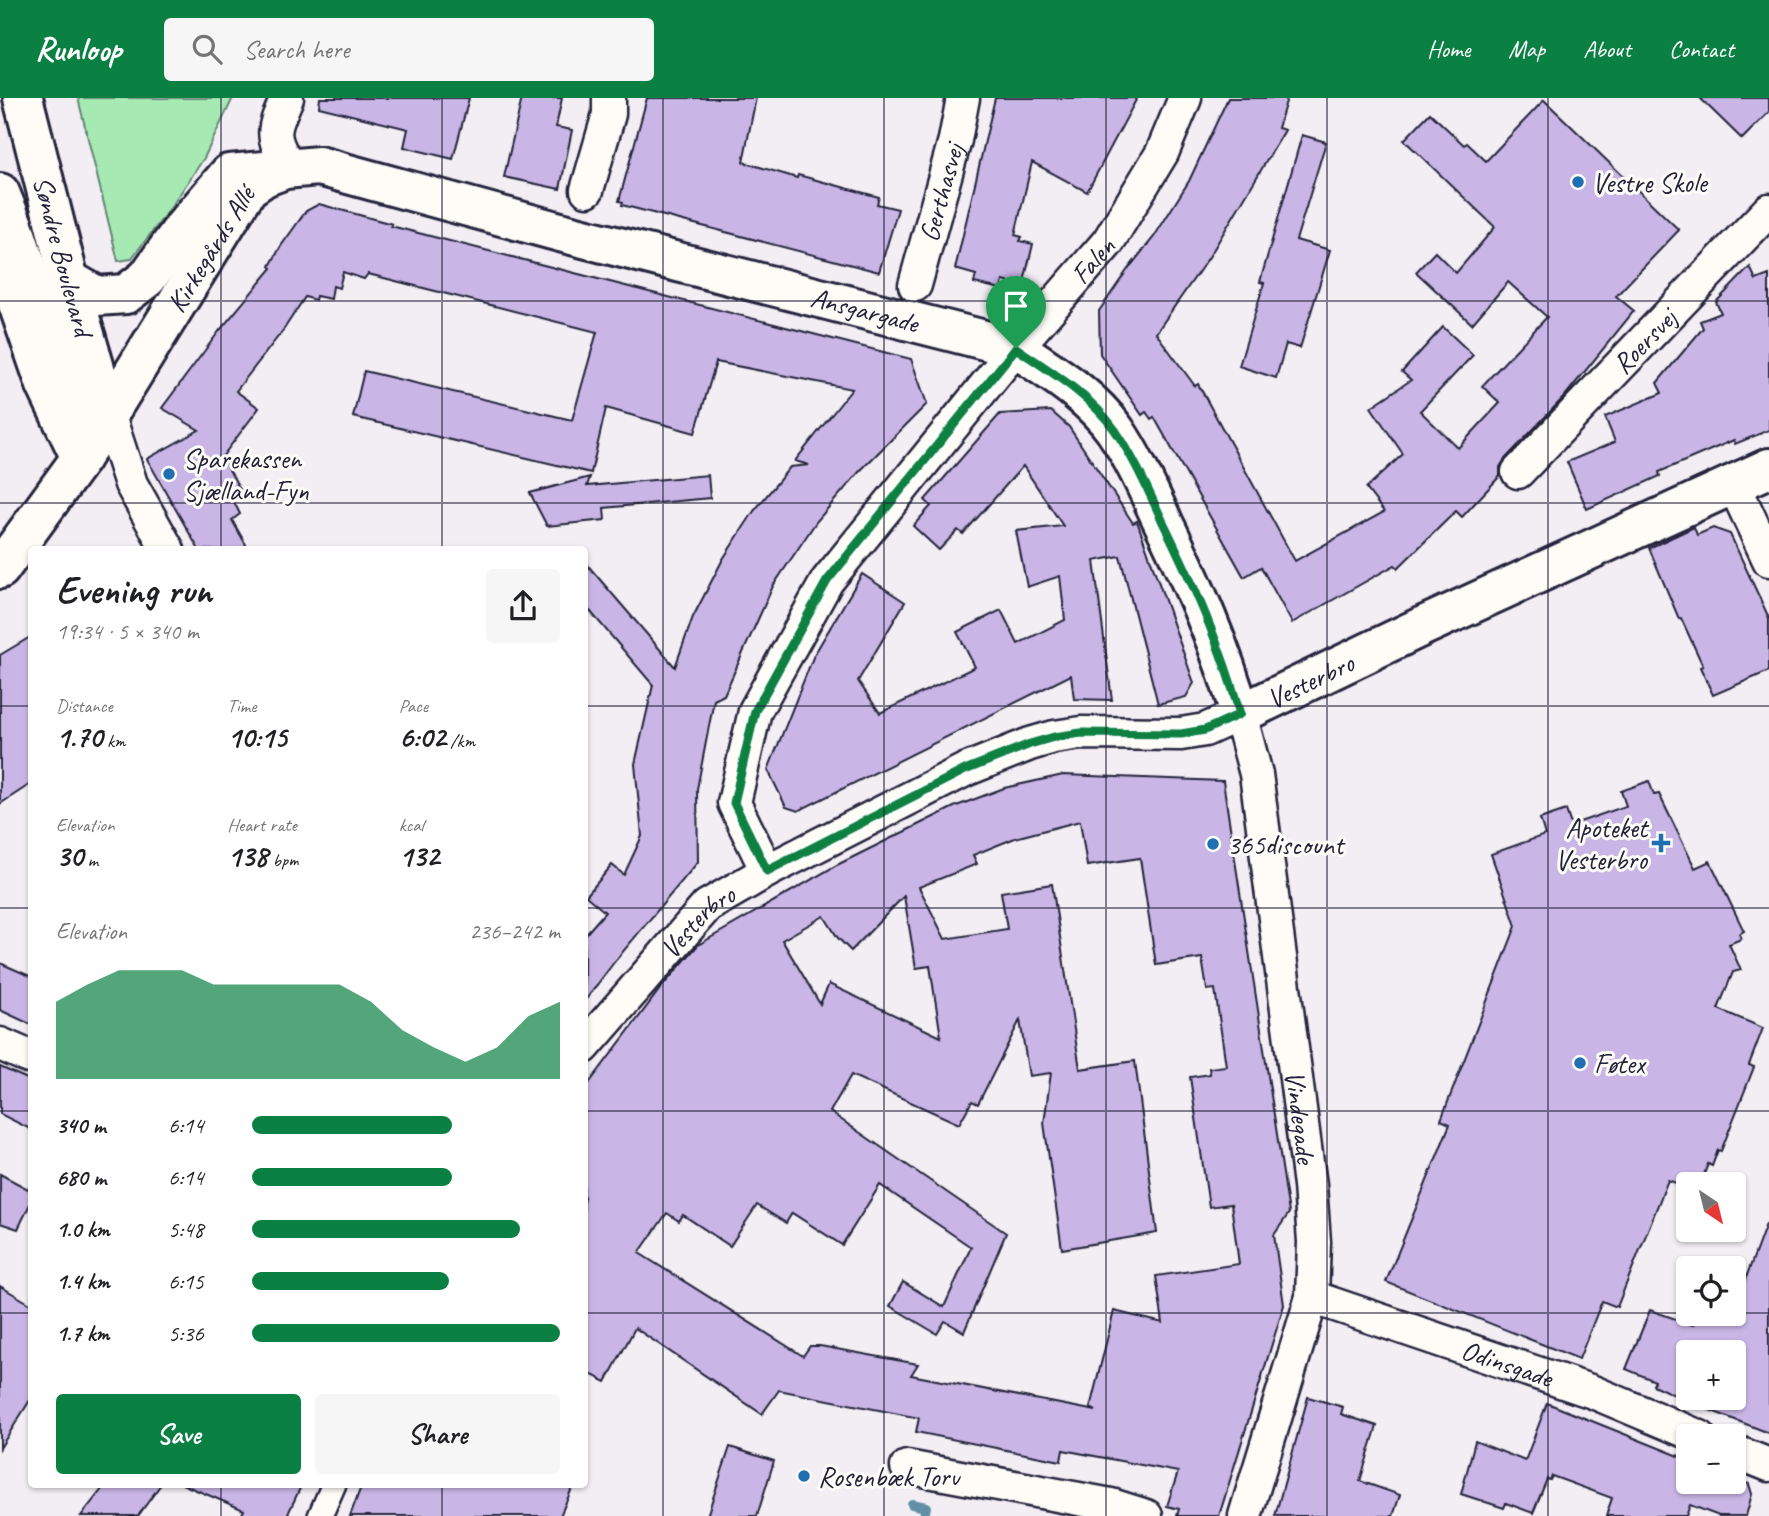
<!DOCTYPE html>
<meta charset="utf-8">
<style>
:root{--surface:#fff;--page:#f6f6f6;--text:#202124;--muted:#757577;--accent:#0b8043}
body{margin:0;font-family:Caveat,sans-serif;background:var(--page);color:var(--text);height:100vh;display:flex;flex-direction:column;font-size:26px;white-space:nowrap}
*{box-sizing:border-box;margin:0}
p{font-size:23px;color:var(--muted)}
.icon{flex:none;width:38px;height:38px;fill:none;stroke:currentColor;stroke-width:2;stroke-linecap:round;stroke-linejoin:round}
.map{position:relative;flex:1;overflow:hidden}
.sheet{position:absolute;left:28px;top:448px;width:560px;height:942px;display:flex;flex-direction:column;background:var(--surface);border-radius:7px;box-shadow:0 2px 5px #0004}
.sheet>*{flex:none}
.needle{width:46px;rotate:145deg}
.tools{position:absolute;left:1676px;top:1074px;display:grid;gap:14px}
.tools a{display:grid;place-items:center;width:70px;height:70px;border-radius:7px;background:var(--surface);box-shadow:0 2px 5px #0004;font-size:35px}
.pin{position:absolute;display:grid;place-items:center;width:60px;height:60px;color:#fff;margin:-72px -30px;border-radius:50% 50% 50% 0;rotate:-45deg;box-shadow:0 0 7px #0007}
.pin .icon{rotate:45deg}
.round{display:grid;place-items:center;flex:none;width:74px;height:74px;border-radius:7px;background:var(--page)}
.overview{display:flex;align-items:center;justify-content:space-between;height:119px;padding:0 28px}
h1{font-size:38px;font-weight:600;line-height:52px}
.metrics{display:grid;grid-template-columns:repeat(3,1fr);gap:10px;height:119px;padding:7px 28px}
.metrics div{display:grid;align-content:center}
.metrics b{font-size:30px;font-weight:600}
.metrics small{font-size:19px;font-weight:400}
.metrics p{font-size:19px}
.chart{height:196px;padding:14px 28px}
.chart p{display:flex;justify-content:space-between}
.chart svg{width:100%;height:126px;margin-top:7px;fill:var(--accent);opacity:.7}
.primary-button{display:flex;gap:14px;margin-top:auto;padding:14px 28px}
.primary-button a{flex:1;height:80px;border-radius:7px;background:var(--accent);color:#fff;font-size:28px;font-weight:600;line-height:80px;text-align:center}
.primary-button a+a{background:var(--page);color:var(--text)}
ul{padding:0 28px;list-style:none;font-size:23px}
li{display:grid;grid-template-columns:112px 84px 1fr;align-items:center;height:52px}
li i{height:18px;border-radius:9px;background:var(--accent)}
header{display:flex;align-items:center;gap:42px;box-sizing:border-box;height:98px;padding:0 35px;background:var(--accent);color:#fff}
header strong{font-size:33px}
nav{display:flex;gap:38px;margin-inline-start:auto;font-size:24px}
.search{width:490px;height:63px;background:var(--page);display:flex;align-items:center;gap:18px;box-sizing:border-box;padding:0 24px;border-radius:7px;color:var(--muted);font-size:26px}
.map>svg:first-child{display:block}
.green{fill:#a7e9b3;stroke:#648677;stroke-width:2}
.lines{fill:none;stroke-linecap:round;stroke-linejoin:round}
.stream{stroke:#628fa5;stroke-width:10}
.building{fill:#c9b6e6;stroke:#22223b;stroke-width:2;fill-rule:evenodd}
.pedestrian-casing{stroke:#22223b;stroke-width:28}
.minor-casing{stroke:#22223b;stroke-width:37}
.tertiary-casing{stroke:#22223b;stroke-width:44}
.secondary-casing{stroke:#22223b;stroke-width:44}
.pedestrian{stroke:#fdfcf7;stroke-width:23}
.minor{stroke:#fdfcf7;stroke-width:32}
.tertiary{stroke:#fdfcf7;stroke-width:38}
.secondary{stroke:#fdfcf7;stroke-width:38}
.route-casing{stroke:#fff;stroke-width:14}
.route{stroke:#0b8043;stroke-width:9}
.grid{fill:none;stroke:#22223b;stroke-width:2;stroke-opacity:0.55}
.poi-dot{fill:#1f6fb2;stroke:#fdfcf7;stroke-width:2.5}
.labels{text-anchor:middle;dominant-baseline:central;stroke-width:6;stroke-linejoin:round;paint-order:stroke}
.poi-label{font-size:28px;fill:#22223b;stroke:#fdfcf7;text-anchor:start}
.street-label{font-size:28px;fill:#22223b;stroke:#fdfcf7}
</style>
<header>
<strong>Runloop</strong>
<div class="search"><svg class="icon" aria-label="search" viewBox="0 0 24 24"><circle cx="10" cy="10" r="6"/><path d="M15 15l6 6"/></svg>Search here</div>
<nav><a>Home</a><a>Map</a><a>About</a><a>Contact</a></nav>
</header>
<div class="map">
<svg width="1769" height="1418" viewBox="0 0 1769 1418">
<rect width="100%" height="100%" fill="#f3eef4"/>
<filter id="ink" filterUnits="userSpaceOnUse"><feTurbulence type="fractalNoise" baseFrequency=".0143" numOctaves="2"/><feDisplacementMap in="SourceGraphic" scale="14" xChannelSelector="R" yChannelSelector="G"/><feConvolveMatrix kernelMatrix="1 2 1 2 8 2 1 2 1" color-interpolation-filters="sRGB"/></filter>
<g filter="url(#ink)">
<path class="green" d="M 78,0 L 233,0 L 204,60 L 169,112 L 131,161 L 118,163 Z"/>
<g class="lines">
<path class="stream" d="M 912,1406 L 926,1409 L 924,1418"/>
</g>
<g class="building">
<path d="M 320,0 L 469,0 L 453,61 L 404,49 L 408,31 L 319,9 Z"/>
<path d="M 522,0 L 562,0 L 556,29 L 572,32 L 560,91 L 504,79 Z"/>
<path d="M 647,0 L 756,0 L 743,64 L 797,80 L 798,77 L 879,99 L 877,106 L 898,111 L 879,174 L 622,107 L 623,104 L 619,103 Z"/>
<path d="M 995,0 L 1137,0 L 1087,94 L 1032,64 L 1015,137 L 1022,139 L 1020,143 L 1033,146 L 1023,188 L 1003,183 L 1001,191 L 974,185 L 976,177 L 955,171 Z"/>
<path d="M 1228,0 L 1287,0 L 1278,30 L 1285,32 L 1209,159 L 1156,235 L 1195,288 L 1198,286 L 1295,463 L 1384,414 L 1366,390 L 1403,356 L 1371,309 L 1411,282 L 1402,274 L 1443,229 L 1473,257 L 1420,313 L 1458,350 L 1500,305 L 1482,288 L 1547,219 L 1508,184 L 1472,226 L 1416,174 L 1435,154 L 1456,175 L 1495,129 L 1404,42 L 1430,15 L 1464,47 L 1467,45 L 1486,63 L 1544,2 L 1679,132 L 1616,198 L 1634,213 L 1565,298 L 1505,361 L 1500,369 L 1500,378 L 1462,419 L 1456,413 L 1398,470 L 1395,467 L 1292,525 L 1261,469 L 1244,479 L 1154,319 L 1151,321 L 1146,314 L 1142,317 L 1100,256 L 1099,213 L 1128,171 L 1154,139 L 1189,83 Z"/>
<path d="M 1700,0 L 1769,0 L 1769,14 L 1742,41 Z"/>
<path d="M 1302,37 L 1326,44 L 1296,142 L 1330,152 L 1300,250 L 1286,246 L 1276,280 L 1239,268 L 1264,185 L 1260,184 Z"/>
<path d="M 319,106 L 392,126 L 391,128 L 911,261 L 927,306 L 860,373 L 816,424 L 773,488 L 724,597 L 714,602 L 697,691 L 698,764 L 615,863 L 584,904 L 584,838 L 605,814 L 586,798 L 612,767 L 624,777 L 642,738 L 635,666 L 653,587 L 584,506 L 584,463 L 675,569 L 693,519 L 723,461 L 754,413 L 790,369 L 809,367 L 795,363 L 852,291 L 716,264 L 695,335 L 606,310 L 591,375 L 353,319 L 364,273 L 572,322 L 597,234 L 368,176 L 364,181 L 343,174 L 339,190 L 333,188 L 331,201 L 316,198 L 315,202 L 305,199 L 284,231 L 236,293 L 259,310 L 222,359 L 242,395 L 232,400 L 240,416 L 232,422 L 249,452 L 199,452 L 147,361 L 199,332 L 162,310 L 220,232 L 272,170 L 270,168 L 281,148 L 306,113 Z"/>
<path d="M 1750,169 L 1756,182 L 1769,177 L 1769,332 L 1735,346 L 1734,342 L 1659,374 L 1660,378 L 1587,411 L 1567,364 L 1615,344 L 1605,319 L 1662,295 L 1657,285 L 1703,230 L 1700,223 L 1721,215 L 1716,204 Z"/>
<path d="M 1051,313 L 1069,329 L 1133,425 L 1137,423 L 1194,585 L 1186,599 L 1158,606 L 1120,458 L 1094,463 L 1112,602 L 1074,601 L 1071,577 L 798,713 L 786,709 L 768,672 L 814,557 L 862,476 L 905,504 L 858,583 L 880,615 L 975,569 L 957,534 L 1001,512 L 1018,546 L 1065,522 L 1060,478 L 1027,489 L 1016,433 L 1063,428 L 1023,368 L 963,436 L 958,432 L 939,452 L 913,428 L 931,408 L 925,402 L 1000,316 Z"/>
<path d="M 708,377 L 710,400 L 604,410 L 605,422 L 547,428 L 530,395 L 590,379 L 587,388 Z"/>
<path d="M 1694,429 L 1697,437 L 1713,430 L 1730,436 L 1769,520 L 1769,573 L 1713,597 L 1700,569 L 1703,568 L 1681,520 L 1679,521 L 1649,450 Z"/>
<path d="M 32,538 L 32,685 L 0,706 L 0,557 Z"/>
<path d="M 1063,677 L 1223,683 L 1289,1115 L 1274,1137 L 1284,1207 L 1219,1418 L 1177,1418 L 1179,1411 L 1167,1408 L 1178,1374 L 1063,1352 L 1061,1363 L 916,1334 L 919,1320 L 779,1292 L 762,1316 L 635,1230 L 606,1284 L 584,1273 L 584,992 L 660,891 L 698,847 L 837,767 L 954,709 L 1004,690 ZM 1080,723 L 1087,768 L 1140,760 L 1156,867 L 1202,860 L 1207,892 L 1215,891 L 1226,968 L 1209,970 L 1210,976 L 1190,979 L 1209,1109 L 1231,1106 L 1239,1166 L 1156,1178 L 1163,1225 L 1114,1213 L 1090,1310 L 1096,1313 L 911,1277 L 918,1266 L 820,1248 L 810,1248 L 803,1258 L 639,1155 L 667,1115 L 679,1123 L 683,1117 L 730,1148 L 757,1107 L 786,1125 L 792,1115 L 842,1147 L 880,1087 L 971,1149 L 944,1209 L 903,1184 L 890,1208 L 937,1236 L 945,1223 L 964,1234 L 1006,1135 L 830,1014 L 851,977 L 959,1026 L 972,1003 L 978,1006 L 1020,922 L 1029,978 L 1051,975 L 1044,1025 L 1062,1151 L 1157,1135 L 1135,963 L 1080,971 L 1052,786 L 1001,794 L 1007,831 L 945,841 L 919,789 L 977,766 L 973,757 L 1015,740 ZM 904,798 L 916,870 L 930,868 L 941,939 L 829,886 L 820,906 L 782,842 L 824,818 L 838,840 L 851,853 Z"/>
<path d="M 1649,683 L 1654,697 L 1659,696 L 1695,770 L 1710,763 L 1744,833 L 1739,836 L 1741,841 L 1729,846 L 1741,872 L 1733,874 L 1718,911 L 1763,930 L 1749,967 L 1754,969 L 1721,1053 L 1718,1052 L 1712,1068 L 1708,1066 L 1700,1087 L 1681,1087 L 1668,1082 L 1617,1209 L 1602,1203 L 1579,1261 L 1386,1184 L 1450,1026 L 1441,1022 L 1516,828 L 1491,756 L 1545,737 L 1540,721 L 1566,712 L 1571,727 L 1626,708 L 1621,693 Z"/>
<path d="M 0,865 L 32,879 L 32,927 L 0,912 Z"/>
<path d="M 0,969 L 32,983 L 32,1032 L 0,1016 Z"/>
<path d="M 0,1076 L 32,1093 L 32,1102 L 18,1131 L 0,1125 Z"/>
<path d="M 1766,1126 L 1769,1127 L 1769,1335 L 1694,1306 L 1653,1287 L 1655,1283 L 1626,1271 L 1650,1212 L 1693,1227 L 1698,1216 L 1734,1216 L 1734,1185 L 1743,1188 ZM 1689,1255 L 1734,1255 L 1734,1300 L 1689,1300 Z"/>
<path d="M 0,1188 L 32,1207 L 32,1299 L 0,1350 Z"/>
<path d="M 1308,1299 L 1343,1309 L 1341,1316 L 1377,1328 L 1360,1383 L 1400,1397 L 1393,1418 L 1275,1418 Z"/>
<path d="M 1547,1305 L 1689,1362 L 1689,1384 L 1734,1384 L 1734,1381 L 1749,1386 L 1752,1396 L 1746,1418 L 1719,1418 L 1690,1407 L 1686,1418 L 1606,1418 L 1612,1400 L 1552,1378 L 1550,1382 L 1547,1381 L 1533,1415 L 1506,1405 L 1504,1410 L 1461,1396 L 1475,1343 L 1525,1363 Z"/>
<path d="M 730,1349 L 774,1363 L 757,1418 L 707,1418 Z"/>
<path d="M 106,1386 L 161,1386 L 138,1418 L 81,1418 Z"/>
<path d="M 182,1386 L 302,1386 L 287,1418 L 241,1418 L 244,1412 Z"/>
<path d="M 362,1386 L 574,1386 L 560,1418 L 350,1418 Z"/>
</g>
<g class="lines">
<defs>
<path id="pedestrian" d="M 320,1418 L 334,1386"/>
<g id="minor">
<path d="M 287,0 C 272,33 270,37 289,69"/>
<path d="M 587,92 L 609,16 L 609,0"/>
<path id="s1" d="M 915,187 L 955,42 L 963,0"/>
<path d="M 108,315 L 131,386 L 168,452"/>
<path id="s2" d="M 1518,374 L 1769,112"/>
<path d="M 1733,385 L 1769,462"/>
<path id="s3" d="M 767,773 L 734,705 L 755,613 L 827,483 L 1016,250 L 1108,144 L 1162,55 L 1185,0"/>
<path d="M 0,946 L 32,960"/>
<path id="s4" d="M 584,949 L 707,808 L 767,773 L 965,672 L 1030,646 L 1054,639 L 1081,635 L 1181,636 L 1205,632 L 1240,616 L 1256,676 L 1310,1087 L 1314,1144 L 1312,1199 L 1245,1418"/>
<path id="s5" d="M 1312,1199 L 1593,1294 L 1700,1339"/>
<path d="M 1734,1353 L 1769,1367"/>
<path d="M 907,1369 L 1111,1407 L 1146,1418"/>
</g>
<g id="tertiary">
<path id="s6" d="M 23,0 L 69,182 L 108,315"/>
<path d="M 0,154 L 46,287 L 81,360"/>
</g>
<g id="secondary">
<path d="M 0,95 L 13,127 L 61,271 L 79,301 L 108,315"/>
<path id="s7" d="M 69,182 L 97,198 L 126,196 L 147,180 L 183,130 L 229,76 L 319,68 L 560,134 L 1016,250 C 1051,274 1090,297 1115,332 C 1134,360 1148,392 1162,422 C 1193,486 1221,548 1240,616 L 1421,529 L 1769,370"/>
<path id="s8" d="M 0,471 L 81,360 L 248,90 L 264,79 L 280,73"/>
</g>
</defs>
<use href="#pedestrian" class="pedestrian-casing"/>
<use href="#minor" class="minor-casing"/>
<use href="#tertiary" class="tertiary-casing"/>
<use href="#secondary" class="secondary-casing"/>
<use href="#pedestrian" class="pedestrian"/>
<use href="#minor" class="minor"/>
<use href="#tertiary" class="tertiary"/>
<use href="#secondary" class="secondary"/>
</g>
</g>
<g class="lines" filter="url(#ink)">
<defs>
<path id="route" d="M 1016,250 C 1051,274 1090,297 1115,332 C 1134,360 1148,392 1162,422 C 1193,485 1221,548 1240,616 L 1205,632 L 1181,636 L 1081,635 L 1054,639 L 1030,646 L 965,672 L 767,773 L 734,705 L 755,613 L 827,483 Z"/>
</defs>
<use href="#route" class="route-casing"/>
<use href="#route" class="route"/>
</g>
<path class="grid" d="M 221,0 L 221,452M 442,0 L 442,452M 663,0 L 663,1418M 884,0 L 884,1418M 1106,0 L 1106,1418M 1327,0 L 1327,1418M 1548,0 L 1548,1418M 0,203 L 1769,203M 0,405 L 1769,405M 0,608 L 32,608M 584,608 L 1769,608M 0,810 L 32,810M 584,810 L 1769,810M 0,1013 L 32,1013M 584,1013 L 1769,1013M 0,1215 L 32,1215M 584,1215 L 1689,1215M 1734,1215 L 1769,1215M 221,1386 L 221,1418M 442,1386 L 442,1418"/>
<g class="poi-dot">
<circle cx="1578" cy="84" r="7"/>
<circle cx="169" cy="376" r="7"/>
<path d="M1657.5 734.5h7v7h7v7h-7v7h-7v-7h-7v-7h7z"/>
<circle cx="1213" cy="746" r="7"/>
<circle cx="1580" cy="965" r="7"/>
<circle cx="804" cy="1378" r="7"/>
</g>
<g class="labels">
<g class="poi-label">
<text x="1592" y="84">Vestre Skole</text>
<text x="183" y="360">Sparekassen<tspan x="183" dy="32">Sjælland-Fyn</tspan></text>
<text x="1647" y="729" text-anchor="end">Apoteket<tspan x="1647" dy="32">Vesterbro</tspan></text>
<text x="1227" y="746">365discount</text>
<text x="1594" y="965">Føtex</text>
<text x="818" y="1378">Rosenbæk Torv</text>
</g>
<g class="street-label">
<text stroke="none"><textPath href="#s1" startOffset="96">Gerthasvej</textPath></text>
<text stroke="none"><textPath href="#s8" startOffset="383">Kirkegårds Allé</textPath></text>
<text stroke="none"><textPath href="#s6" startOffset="163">Søndre Boulevard</textPath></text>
<text stroke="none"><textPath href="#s3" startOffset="735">Falen</textPath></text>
<text stroke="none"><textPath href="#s7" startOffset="875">Ansgargade</textPath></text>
<text stroke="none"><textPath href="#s2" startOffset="182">Roersvej</textPath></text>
<text stroke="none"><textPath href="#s7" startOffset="1549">Vesterbro</textPath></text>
<text stroke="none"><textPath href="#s4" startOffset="170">Vesterbro</textPath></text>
<text stroke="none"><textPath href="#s4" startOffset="1172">Vindegade</textPath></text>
<text stroke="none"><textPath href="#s5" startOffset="206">Odinsgade</textPath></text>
</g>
</g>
</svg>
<div class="tools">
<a><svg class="needle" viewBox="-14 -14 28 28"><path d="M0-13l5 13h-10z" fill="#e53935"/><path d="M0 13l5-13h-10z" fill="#757577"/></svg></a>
<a><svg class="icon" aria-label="locate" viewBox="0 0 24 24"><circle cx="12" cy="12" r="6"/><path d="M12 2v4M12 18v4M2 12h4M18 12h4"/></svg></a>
<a>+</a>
<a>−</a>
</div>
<div class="pin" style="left:1016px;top:250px;background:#1e9e55"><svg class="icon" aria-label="arrive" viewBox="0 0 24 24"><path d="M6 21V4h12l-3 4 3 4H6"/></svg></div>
<section class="sheet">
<div class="overview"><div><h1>Evening run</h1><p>19:34 · 5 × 340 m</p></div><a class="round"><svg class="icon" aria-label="share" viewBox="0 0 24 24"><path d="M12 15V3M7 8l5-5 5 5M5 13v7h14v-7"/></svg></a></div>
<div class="metrics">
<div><p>Distance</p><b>1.70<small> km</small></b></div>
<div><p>Time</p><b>10:15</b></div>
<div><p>Pace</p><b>6:02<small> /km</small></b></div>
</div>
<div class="metrics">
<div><p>Elevation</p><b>30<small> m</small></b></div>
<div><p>Heart rate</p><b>138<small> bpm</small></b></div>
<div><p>kcal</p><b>132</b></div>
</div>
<div class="chart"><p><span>Elevation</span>236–242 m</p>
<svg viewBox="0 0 160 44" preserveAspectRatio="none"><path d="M0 44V17L10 11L20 6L30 6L40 6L50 11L60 11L70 11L80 11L90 11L100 17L110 27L120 33L130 38L140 33L150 22L160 17V44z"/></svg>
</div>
<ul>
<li><b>340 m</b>6:14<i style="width:65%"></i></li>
<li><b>680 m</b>6:14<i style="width:65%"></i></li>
<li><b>1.0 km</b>5:48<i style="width:87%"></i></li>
<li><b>1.4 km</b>6:15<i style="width:64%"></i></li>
<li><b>1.7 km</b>5:36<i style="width:100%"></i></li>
</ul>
<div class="primary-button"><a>Save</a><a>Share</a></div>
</section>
</div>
